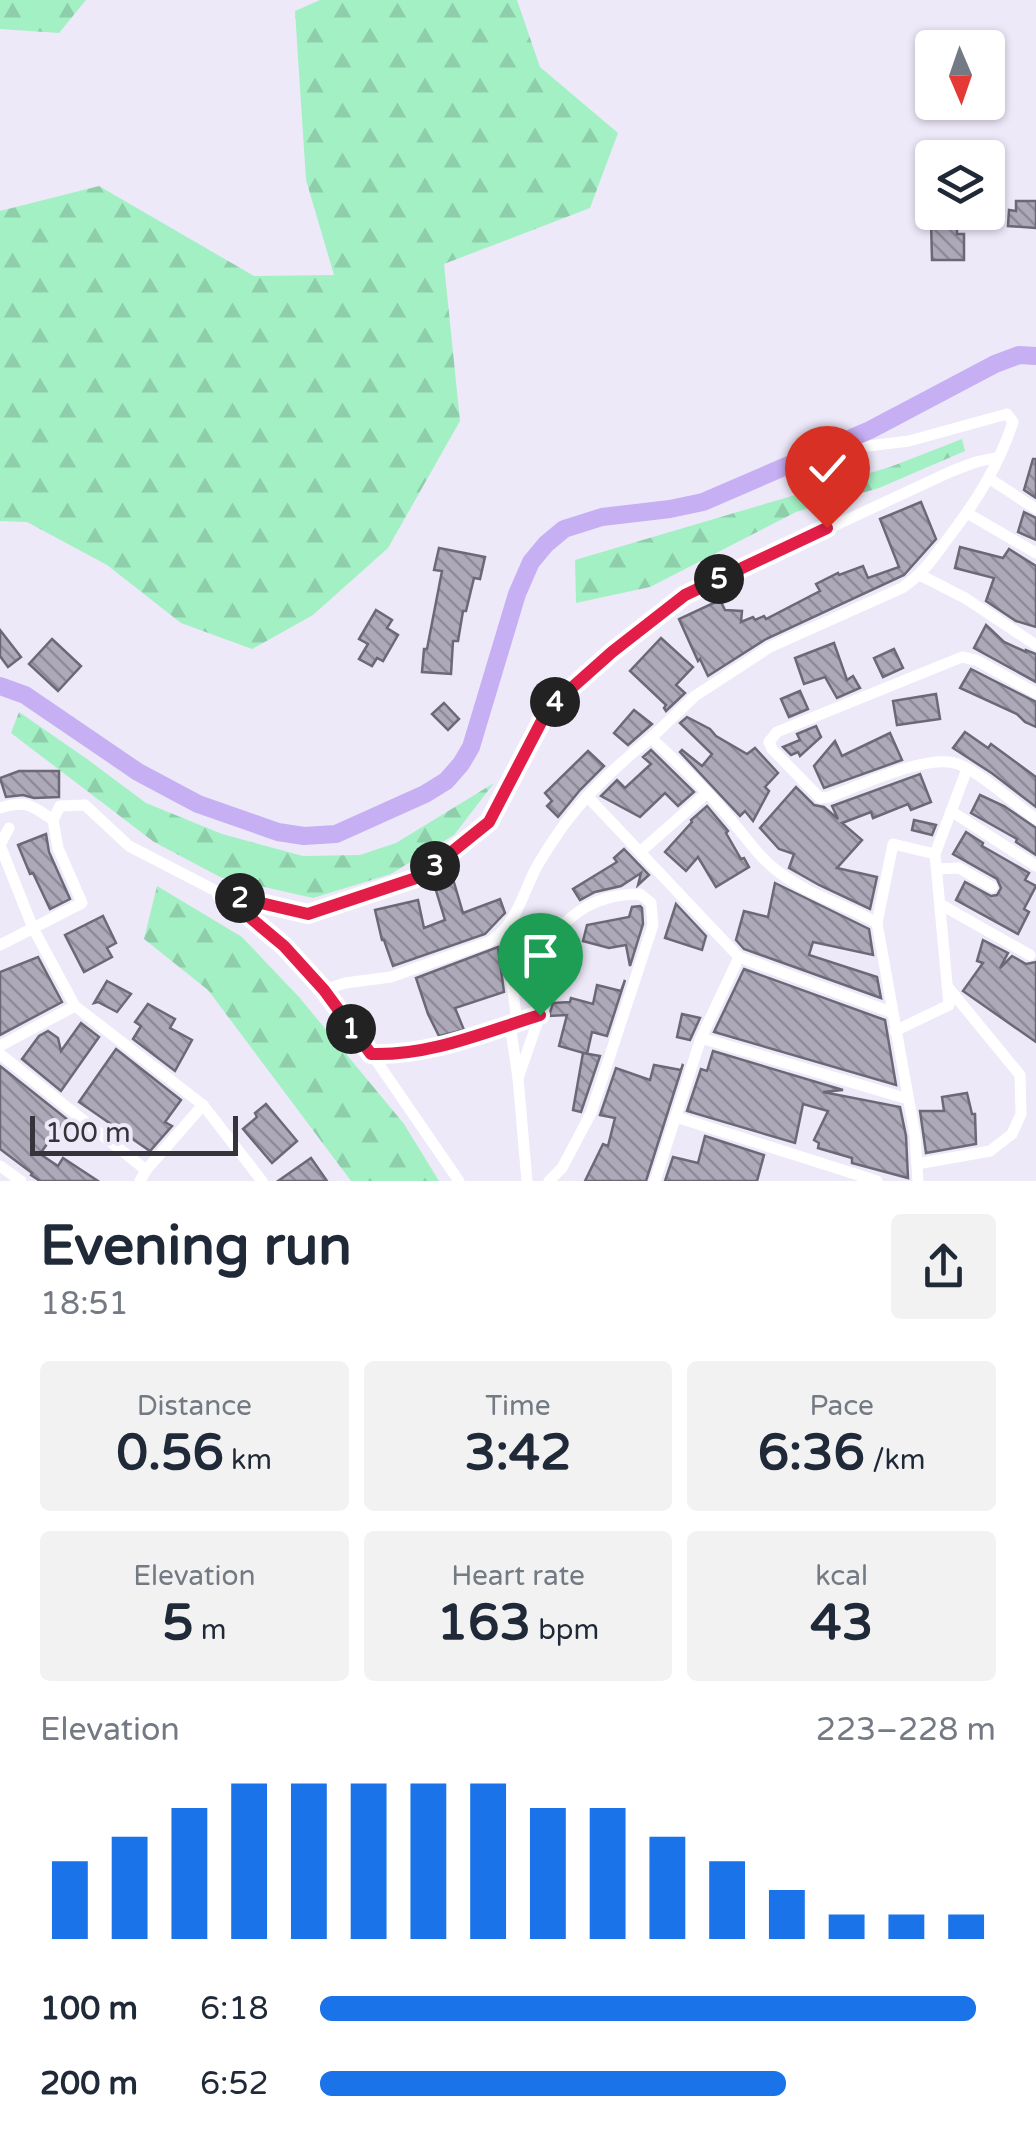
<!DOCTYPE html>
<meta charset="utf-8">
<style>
:root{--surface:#fff;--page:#f2f2f3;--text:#1f2937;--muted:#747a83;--accent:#1a73e8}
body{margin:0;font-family:"Varela Round",sans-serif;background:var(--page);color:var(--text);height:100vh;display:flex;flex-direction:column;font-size:38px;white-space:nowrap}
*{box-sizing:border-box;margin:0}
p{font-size:32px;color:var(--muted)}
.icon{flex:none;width:55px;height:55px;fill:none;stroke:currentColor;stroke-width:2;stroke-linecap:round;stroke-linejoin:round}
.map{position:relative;height:1181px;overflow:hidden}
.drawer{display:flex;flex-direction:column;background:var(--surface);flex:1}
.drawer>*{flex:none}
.needle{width:65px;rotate:178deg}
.fabs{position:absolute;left:915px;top:30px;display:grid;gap:20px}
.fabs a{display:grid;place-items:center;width:90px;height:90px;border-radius:10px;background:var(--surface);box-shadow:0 2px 8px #0004;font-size:50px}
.scale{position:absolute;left:30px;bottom:25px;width:208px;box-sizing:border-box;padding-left:10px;border:5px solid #35343a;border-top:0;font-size:28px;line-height:35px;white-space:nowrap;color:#35343a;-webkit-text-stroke:8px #ede9f9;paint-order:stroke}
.pin{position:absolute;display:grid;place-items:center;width:85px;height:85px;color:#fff;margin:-102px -42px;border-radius:50% 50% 50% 0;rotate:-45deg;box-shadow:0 0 10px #0007}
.pin .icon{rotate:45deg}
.km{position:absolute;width:50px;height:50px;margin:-25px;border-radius:50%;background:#222;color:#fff;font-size:28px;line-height:50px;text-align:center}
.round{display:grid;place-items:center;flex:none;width:105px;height:105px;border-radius:10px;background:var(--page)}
.head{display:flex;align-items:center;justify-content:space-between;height:170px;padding:0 40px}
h1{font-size:55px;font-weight:800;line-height:75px}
.figures{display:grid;grid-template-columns:repeat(3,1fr);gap:15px;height:170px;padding:10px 40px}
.figures div{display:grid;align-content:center;border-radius:10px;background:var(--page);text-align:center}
.figures b{font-size:50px;font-weight:800}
.figures small{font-size:28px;font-weight:400}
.figures p{font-size:28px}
.chart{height:280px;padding:20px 40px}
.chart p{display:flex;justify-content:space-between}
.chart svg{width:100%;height:180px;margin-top:10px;stroke:var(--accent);stroke-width:6}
ul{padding:0 40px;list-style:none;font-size:32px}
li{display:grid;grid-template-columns:160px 120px 1fr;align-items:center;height:75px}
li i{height:25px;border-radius:12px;background:var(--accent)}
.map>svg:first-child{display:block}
.forest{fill:url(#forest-firs)}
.building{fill:url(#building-back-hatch);stroke:#6c6977;stroke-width:2.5}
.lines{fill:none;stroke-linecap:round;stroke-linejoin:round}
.minor{stroke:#fff;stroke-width:11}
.primary{stroke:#c7aff3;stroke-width:18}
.route-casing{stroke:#fff;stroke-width:20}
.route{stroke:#e11d48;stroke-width:12}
</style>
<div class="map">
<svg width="1036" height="1181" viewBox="0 0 1036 1181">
<defs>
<pattern id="forest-firs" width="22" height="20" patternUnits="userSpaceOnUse" patternTransform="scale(2.5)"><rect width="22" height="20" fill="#a4f0c5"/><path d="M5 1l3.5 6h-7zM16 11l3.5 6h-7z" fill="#8eceaa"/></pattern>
<pattern id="building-back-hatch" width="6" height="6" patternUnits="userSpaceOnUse" patternTransform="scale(2.5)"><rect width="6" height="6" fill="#ada9b9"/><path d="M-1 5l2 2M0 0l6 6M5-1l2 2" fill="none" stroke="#8e8a97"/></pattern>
</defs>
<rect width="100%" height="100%" fill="#ede9f9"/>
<g class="forest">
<path d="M 0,0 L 86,0 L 59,33 L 0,29 Z"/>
<path d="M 320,0 L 517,0 L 540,67 L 618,133 L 590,208 L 444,264 L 460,421 L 388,548 L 313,615 L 252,649 L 181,623 L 107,565 L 27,522 L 0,521 L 0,211 L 99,186 L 254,276 L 334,275 L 306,180 L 295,11 Z"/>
<path d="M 962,439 L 965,451 L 879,488 L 796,512 L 650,587 L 576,603 L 575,560 L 890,467 Z"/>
<path d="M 19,712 L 87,759 L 146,803 L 222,834 L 303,856 L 360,855 L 396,843 L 494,783 L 454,835 L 391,874 L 313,898 L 220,877 L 154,842 L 11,733 Z"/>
<path d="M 157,886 L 242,937 L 299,997 L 404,1124 L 439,1181 L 351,1181 L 208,990 L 144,939 Z"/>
</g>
<g class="building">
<path d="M 1016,201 L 1036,201 L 1036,228 L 1008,226 L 1009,210 L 1016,211 Z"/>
<path d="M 931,221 L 957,221 L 957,234 L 964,234 L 964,260 L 932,260 Z"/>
<path d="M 1033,459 L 1036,459 L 1036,498 L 1024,490 Z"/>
<path d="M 921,502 L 936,539 L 904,575 L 766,639 L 708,676 L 700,659 L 698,661 L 679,619 L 720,600 L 725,610 L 742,611 L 741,622 L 753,617 L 755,620 L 764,616 L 766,619 L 820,591 L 816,584 L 838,573 L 839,575 L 863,566 L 868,578 L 899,567 L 880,519 Z"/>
<path d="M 1024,512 L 1036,518 L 1036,540 L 1018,532 Z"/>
<path d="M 960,547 L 1003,558 L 1009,549 L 1036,566 L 1036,627 L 1016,621 L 986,601 L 994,578 L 955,568 Z"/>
<path d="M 439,548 L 485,557 L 480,579 L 474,578 L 466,611 L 463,611 L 458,641 L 453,641 L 451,674 L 422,672 L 424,649 L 427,649 L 442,571 L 434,570 Z"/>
<path d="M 376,610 L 392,620 L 387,628 L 398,635 L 383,661 L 377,658 L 372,666 L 359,659 L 368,644 L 359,639 Z"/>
<path d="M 986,625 L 1004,642 L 1026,652 L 1026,650 L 1036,654 L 1036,682 L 974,648 Z"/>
<path d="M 0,630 L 21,657 L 8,667 L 0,656 Z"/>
<path d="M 661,638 L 693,667 L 676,685 L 685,693 L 666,711 L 664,708 L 666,705 L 630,671 Z"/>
<path d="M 52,639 L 81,666 L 58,691 L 29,664 Z"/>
<path d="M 834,643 L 847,680 L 853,676 L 860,688 L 837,698 L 825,677 L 804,684 L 795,658 Z"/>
<path d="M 894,649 L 903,668 L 883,677 L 874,658 Z"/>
<path d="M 971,669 L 1036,702 L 1036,727 L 1025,722 L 1017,714 L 960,688 Z"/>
<path d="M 800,691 L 808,709 L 789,717 L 781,699 Z"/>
<path d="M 936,694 L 940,719 L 897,725 L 893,701 Z"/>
<path d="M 444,703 L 459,719 L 448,730 L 432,714 Z"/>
<path d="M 634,710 L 652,724 L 628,745 L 614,733 Z"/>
<path d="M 687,717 L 710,729 L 716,736 L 747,754 L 755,748 L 778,773 L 765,787 L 769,791 L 753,821 L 745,811 L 740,816 L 680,752 L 682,750 L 702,766 L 712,754 L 680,723 Z"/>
<path d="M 816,726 L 821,737 L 800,756 L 798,752 L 791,755 L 783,747 L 800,740 L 797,734 Z"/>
<path d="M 965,732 L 988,748 L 991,744 L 1036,777 L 1036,807 L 993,774 L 953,748 Z"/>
<path d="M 890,733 L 902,760 L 824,788 L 814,766 L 835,741 L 842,756 Z"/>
<path d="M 651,750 L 694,792 L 678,806 L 665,793 L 640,817 L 601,796 L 617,780 L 625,788 L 651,764 L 643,757 Z"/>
<path d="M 588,751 L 604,766 L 580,790 L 558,817 L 547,806 L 552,801 L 545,793 Z"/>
<path d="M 19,771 L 59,771 L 59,797 L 34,798 L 23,795 L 6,797 L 0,778 Z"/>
<path d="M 920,774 L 931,802 L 911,810 L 908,804 L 873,818 L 871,812 L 842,823 L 862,840 L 837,868 L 877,877 L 870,909 L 819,885 L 789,868 L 794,854 L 779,849 L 760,828 L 796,787 L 814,805 L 824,807 L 838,819 L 832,806 Z"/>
<path d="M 980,795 L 1004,806 L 1036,828 L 1036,855 L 1016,842 L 1017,839 L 971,813 Z"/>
<path d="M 707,806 L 728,831 L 726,833 L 741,859 L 744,858 L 749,867 L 716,887 L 698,857 L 686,871 L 665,852 L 692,822 L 691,820 Z"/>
<path d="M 914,820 L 936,825 L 932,835 L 912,830 Z"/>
<path d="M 966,832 L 983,843 L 982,846 L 1029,873 L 1025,880 L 1036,886 L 1024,909 L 1029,912 L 1018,934 L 956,900 L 965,882 L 991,896 L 997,895 L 1001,888 L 997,879 L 953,854 Z"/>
<path d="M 46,834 L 49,852 L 70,899 L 50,909 L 33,873 L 30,874 L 18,845 Z"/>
<path d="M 624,849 L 649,875 L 638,885 L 641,873 L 621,886 L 595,892 L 580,900 L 573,889 L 617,862 L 614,858 Z"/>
<path d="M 453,879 L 463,913 L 500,899 L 505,913 L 503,915 L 485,934 L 393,966 L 384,940 L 382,940 L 375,910 L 418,900 L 424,928 L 445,920 L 434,884 Z"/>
<path d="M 775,883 L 869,929 L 873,955 L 813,942 L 809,955 L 877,977 L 881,998 L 744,949 L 736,940 L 744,911 L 768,917 Z"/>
<path d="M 676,904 L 706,936 L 702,950 L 665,938 Z"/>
<path d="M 640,906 L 642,908 L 643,924 L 630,966 L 626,945 L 609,948 L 583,941 L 587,925 L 629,917 L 632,907 Z"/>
<path d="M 103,916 L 116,943 L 107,948 L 112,957 L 84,972 L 65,935 Z"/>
<path d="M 983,940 L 1008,953 L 1000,968 L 1012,956 L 1026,964 L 1036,962 L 1036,1042 L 963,991 L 983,963 L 977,961 Z"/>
<path d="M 516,943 L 521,956 L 531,952 L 539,978 L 538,986 L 522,991 Z"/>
<path d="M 498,947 L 504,992 L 455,1008 L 464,1030 L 439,1036 L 428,1014 L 416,978 Z"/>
<path d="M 38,957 L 62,1002 L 0,1035 L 0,972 Z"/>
<path d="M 744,969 L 885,1020 L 896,1085 L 714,1032 Z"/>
<path d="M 625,980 L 607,1036 L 592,1032 L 587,1054 L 559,1046 L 567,1015 L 549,1016 L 553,1003 L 570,1002 L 571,998 L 593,1004 L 597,985 L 621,991 Z"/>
<path d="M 107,981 L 131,994 L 117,1012 L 98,1002 L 94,1003 Z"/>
<path d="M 148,1004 L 175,1019 L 170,1028 L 192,1040 L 175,1071 L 133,1039 L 141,1026 L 135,1022 Z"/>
<path d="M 682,1014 L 700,1018 L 690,1040 L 677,1037 Z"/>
<path d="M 81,1023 L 99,1037 L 61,1091 L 22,1059 L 39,1036 L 48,1031 L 58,1038 L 61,1051 Z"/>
<path d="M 116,1049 L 181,1100 L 165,1122 L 172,1126 L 150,1151 L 79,1102 Z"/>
<path d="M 713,1051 L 843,1090 L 823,1092 L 900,1107 L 906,1136 L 908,1178 L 852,1163 L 852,1158 L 818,1148 L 819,1143 L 814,1140 L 828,1111 L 803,1104 L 795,1143 L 687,1111 L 701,1069 L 707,1071 Z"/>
<path d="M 583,1053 L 600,1056 L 581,1112 L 573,1110 Z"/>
<path d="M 683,1064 L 646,1181 L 585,1181 L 603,1144 L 608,1146 L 615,1118 L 600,1115 L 616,1068 L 650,1080 L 654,1065 L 681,1070 Z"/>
<path d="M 0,1066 L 73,1124 L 67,1132 L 59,1127 L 40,1154 L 58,1166 L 63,1158 L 98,1181 L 40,1181 L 31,1175 L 32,1173 L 0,1149 Z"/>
<path d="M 967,1093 L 972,1114 L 975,1114 L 976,1144 L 926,1153 L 920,1111 L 944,1111 L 942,1097 Z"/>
<path d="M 266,1104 L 297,1141 L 272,1163 L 243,1129 L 257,1117 L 255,1113 Z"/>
<path d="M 705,1136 L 764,1155 L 757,1181 L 665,1181 L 673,1157 L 698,1163 Z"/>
<path d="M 311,1158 L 327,1181 L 278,1181 Z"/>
</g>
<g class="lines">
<g class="minor">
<path d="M 836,450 L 909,441 L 1007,414 L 1013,422 C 998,467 977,500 949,537 C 933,558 924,573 902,588 L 770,647 L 695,696 L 651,738 C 678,762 704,788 728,816 C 744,835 759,858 780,873 C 809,895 845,905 877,923"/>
<path d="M 990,479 L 1036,509"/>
<path d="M 967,513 L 1036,553"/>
<path d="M 920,575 L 965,598 L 1036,645"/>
<path d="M 1036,693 L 976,660 L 962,657 L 777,732 L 769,742 L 772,749 L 820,798 L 829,797 C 861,786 926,753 958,764 C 981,773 1015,804 1036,819"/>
<path d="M 587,796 L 739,957 L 891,1012"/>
<path d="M 0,808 C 27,800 31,805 53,820"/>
<path d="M 951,811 L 1036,866"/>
<path d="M 9,828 L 0,845 L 33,928 L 75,1006 L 203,1105 L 262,1181"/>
<path d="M 640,852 L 707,793"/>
<path d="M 937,869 L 959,868 L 992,887"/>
<path d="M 222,894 L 308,915 L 422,876 L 489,822 L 548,709 L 612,652 L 685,595 L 952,471 L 976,462 L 999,457"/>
<path d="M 940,904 L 1030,955"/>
<path d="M 505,930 L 517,1022"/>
<path d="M 0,945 L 82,903 L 58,848 L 53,820 L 60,806 L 85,805 L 129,846 L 222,894 L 284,946 L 324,990 L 371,1053 L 459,1181"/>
<path d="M 324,990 L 345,983 L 391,977 L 489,942 C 514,928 522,897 534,872 C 542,856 553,841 563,826 C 588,792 618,764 651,738"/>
<path d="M 510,1024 L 518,1078 L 527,1181"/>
<path d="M 895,1031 L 949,1005 L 935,854 L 967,769"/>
<path d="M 701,1038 L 908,1099"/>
<path d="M 0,1046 L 75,1006"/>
<path d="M 371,1053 C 430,1056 485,1032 540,1015"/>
<path d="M 0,1054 L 146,1170"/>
<path d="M 518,1078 L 540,1015 L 562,926 C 584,903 609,894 640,894 L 651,903 L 653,925 L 591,1113 L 562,1168 L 549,1181"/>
<path d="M 676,1117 L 877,1181"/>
<path d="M 917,1164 L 990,1151 L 1012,1134 L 1021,1114 L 1020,1075 L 947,986"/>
<path d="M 0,1166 L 21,1181"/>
<path d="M 140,1181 L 146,1170 L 203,1105"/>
<path d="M 655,1181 L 701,1038 L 739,957"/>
<path d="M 918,1181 L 915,1135 L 877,923 L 893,844 L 935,854"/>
</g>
<path class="primary" d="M 0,686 L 25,695 L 138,772 L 198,804 L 278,832 L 304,836 L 336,834 L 425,794 L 446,781 L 461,764 L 471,747 L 517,594 L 531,562 L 546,544 L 564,529 L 602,517 L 670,509 L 703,502 L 870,430 L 995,364 L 1019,355 L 1036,356"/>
</g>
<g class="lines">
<defs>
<path id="route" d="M 540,1015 C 485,1032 430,1056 371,1054 L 324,990 L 284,946 L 222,894 L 308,914 L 422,876 L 489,822 L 548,709 L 612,652 L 685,595 L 827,528"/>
</defs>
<use href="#route" class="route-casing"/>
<use href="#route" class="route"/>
</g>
</svg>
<div class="fabs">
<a><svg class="needle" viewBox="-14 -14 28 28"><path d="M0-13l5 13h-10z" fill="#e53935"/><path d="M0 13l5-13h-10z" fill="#747a83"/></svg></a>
<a><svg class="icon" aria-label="layers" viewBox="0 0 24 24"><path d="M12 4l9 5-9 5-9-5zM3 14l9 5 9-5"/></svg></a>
</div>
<div class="scale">100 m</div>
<div class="pin" style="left:540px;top:1015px;background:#1e9e55"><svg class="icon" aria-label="arrive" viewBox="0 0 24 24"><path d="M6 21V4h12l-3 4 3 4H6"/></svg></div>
<div class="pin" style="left:827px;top:528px;background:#d93025"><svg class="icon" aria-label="check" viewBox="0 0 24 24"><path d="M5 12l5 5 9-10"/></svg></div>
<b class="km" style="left:351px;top:1029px">1</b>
<b class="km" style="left:240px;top:898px">2</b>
<b class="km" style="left:435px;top:866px">3</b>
<b class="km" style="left:555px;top:702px">4</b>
<b class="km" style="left:719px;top:579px">5</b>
</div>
<section class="drawer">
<div class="head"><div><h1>Evening run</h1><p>18:51</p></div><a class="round"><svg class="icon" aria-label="share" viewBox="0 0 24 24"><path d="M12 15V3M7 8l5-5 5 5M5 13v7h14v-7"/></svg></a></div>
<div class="figures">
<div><p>Distance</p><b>0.56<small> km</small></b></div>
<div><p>Time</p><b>3:42</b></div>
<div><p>Pace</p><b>6:36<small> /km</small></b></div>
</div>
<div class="figures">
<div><p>Elevation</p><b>5<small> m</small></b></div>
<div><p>Heart rate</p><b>163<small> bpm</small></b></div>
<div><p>kcal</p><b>43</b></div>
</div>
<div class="chart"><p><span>Elevation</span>223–228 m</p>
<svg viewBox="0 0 160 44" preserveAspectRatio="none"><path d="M5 44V25M15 44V19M25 44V12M35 44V6M45 44V6M55 44V6M65 44V6M75 44V6M85 44V12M95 44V12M105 44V19M115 44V25M125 44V32M135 44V38M145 44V38M155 44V38"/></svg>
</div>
<ul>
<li><b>100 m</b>6:18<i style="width:97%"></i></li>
<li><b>200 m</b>6:52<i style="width:69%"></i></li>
</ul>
</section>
